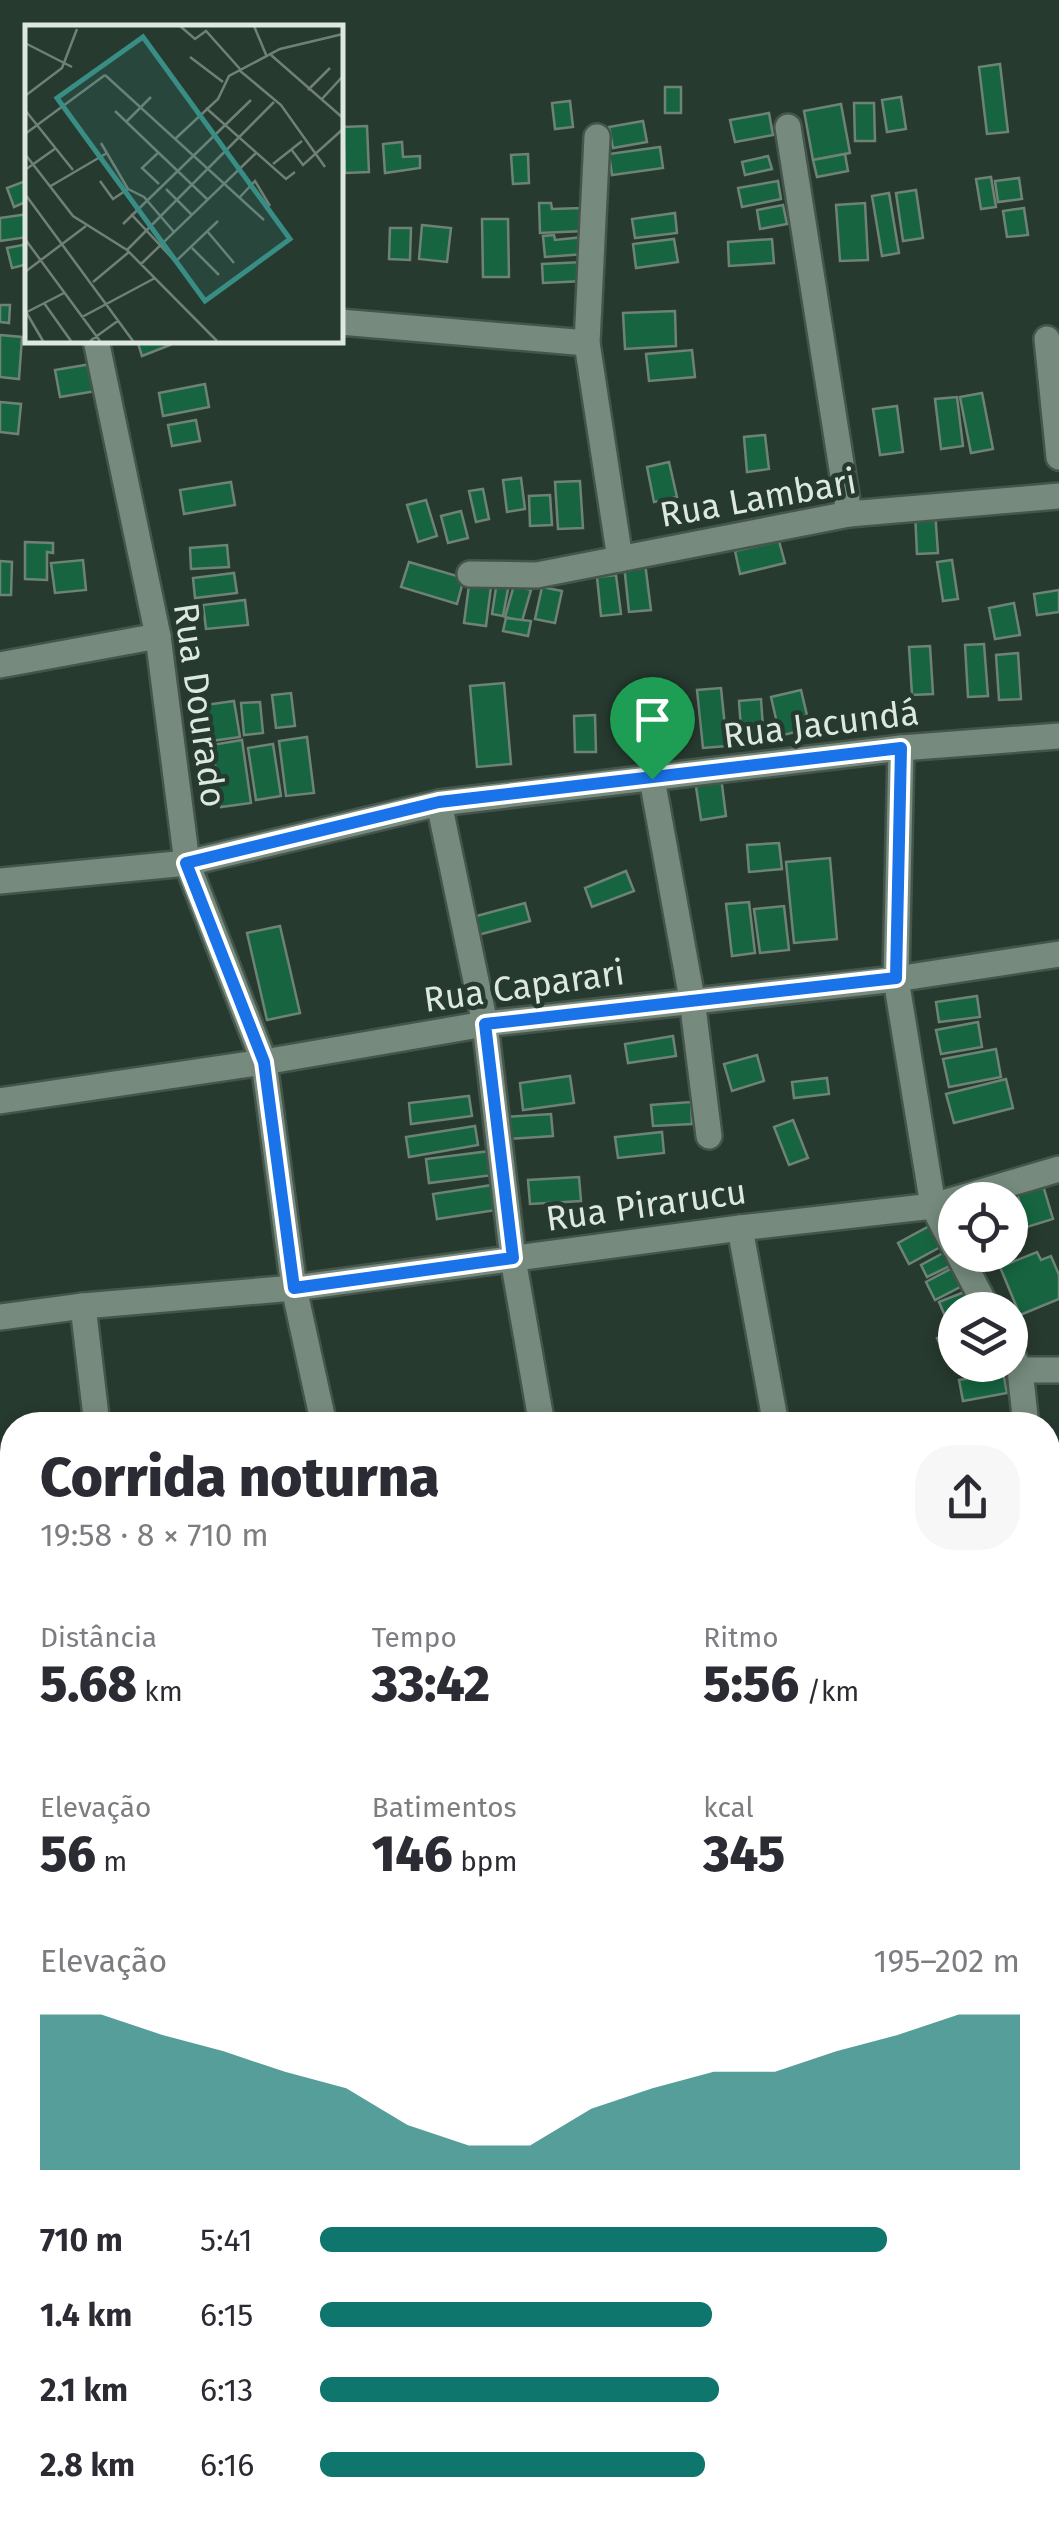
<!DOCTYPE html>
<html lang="pt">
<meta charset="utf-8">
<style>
:root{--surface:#fff;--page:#f7f7f7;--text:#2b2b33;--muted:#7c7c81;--accent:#0f766e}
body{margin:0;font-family:"Fira Sans",sans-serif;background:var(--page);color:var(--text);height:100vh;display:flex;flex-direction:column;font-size:38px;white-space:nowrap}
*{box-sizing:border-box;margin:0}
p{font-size:32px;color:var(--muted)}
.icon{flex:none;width:55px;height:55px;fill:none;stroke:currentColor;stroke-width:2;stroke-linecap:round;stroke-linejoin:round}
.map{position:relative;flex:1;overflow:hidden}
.panel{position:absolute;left:0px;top:1412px;width:1060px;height:1112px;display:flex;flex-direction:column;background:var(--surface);border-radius:40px 40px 0 0;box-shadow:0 5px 15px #0003}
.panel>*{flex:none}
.controls{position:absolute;left:938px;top:1182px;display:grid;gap:20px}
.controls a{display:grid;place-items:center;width:90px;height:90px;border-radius:50%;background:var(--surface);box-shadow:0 5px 15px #0003;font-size:50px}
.pin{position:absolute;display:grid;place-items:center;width:85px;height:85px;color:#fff;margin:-102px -42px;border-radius:50% 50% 50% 0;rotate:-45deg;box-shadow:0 0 10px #0007}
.pin .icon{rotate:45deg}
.round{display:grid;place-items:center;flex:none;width:105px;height:105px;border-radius:40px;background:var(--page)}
.overview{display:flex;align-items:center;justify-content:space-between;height:170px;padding:0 40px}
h1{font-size:55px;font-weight:800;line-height:75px}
.metrics{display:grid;grid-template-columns:repeat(3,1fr);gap:15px;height:170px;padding:10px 40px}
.metrics div{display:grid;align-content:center}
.metrics b{font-size:50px;font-weight:800}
.metrics small{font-size:28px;font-weight:400}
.metrics p{font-size:28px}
.chart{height:280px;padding:20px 40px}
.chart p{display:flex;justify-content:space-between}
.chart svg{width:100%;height:180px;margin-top:10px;fill:var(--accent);opacity:.7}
ul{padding:0 40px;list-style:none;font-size:32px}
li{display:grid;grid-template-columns:160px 120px 1fr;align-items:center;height:75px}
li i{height:25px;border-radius:12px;background:var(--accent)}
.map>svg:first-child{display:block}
.building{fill:#166540;stroke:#6e8276;stroke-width:2.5}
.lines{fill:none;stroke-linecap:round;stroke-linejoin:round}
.street-casing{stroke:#45554c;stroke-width:30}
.street{stroke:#768a7d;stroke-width:25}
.route-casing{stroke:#fff;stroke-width:20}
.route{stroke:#1a73e8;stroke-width:12}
.labels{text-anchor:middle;stroke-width:9;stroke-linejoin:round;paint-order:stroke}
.street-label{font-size:35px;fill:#dde8e1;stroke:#273a2f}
.inset-road{fill:none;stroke:#708076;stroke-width:2.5}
.view{fill:#388d85;fill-opacity:0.15;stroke:#388d85;stroke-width:5}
.inset-edge{fill:none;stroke:#dde8e1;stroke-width:5}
</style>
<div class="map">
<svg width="1059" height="2523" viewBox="0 0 1059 2523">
<rect width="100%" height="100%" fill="#273a2f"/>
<g class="building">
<path d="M1000 64 1008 132 987 134 979 67Z"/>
<rect x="665" y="87" width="16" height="26"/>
<path d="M901 97 906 129 887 132 882 100Z"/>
<path d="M570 101 573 127 555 129 552 103Z"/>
<path d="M854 103H874L875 141H855Z"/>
<path d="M841 104 850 153 813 160 804 111Z"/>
<path d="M769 113 773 135 735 142 730 120Z"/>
<path d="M643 121 647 142 613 148 609 127Z"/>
<path d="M367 126 369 172 345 173 343 127Z"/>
<path d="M402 142 403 157 420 156V168L385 173 383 144Z"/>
<path d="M660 147 663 168 612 175 609 154Z"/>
<path d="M528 154 529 183 513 184 511 155Z"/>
<path d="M845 154 848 171 817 177 813 160Z"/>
<path d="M768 156 772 169 745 175 742 162Z"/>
<path d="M991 177 996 207 981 209 976 179Z"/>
<path d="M1019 178 1022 199 998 202 995 181Z"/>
<path d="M28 180V201L14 207 7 188Z"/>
<path d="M778 181 781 199 742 207 738 188Z"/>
<path d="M916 190 923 238 903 241 896 193Z"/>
<path d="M889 193 899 253 882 256 872 196Z"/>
<path d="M539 203H551L552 209 582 208 584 231 540 233Z"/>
<path d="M865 203 868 260 840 261 836 205Z"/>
<path d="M783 205 787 224 760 229 757 210Z"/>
<path d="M1024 208 1028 235 1007 237 1003 211Z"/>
<path d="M675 213 677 233 635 238 632 219Z"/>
<path d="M28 214V237L0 241V218Z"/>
<path d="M482 219H508L509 277H483Z"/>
<path d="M422 225 451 228 447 262 419 259Z"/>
<path d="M390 228H411L410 260 389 259Z"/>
<path d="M554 235 555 240 584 237 585 254 545 257 543 236Z"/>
<path d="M674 239 678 262 636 268 633 244Z"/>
<path d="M772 239 774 263 729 266 728 242Z"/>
<path d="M28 244V264L12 268 7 248Z"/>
<path d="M583 262 584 281 543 283 542 264Z"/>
<path d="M0 305H10L9 323 0 322Z"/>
<path d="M675 311 676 346 625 349 623 313Z"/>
<path d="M0 335 22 337 19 379 0 377Z"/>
<path d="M137 340H168L170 345 142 356Z"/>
<path d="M692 350 695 377 649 381 646 354Z"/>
<path d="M97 363 102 390 60 397 55 370Z"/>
<path d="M205 384 209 407 163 416 159 393Z"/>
<path d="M982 393 993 449 971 453 960 397Z"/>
<path d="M957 397 963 446 941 449 935 399Z"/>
<path d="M0 402 21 404 18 434 0 432Z"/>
<path d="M897 406 903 452 880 455 873 409Z"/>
<path d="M196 420 200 441 172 446 168 425Z"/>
<path d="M765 435 769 469 747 472 744 437Z"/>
<path d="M669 462 677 497 654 502 647 467Z"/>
<path d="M521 478 525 509 507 512 503 480Z"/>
<path d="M580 481 583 528 558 529 555 482Z"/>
<path d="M231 482 235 505 184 514 180 490Z"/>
<path d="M483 489 489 519 476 522 469 491Z"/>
<path d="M550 495 552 525 530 526 529 496Z"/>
<path d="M426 500 437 536 418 542 407 505Z"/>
<path d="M935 510 938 553 917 554 915 512Z"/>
<path d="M461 511 468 538 448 543 441 516Z"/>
<path d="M779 541 785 563 740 574 735 551Z"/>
<path d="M25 542 53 543V553L47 552V580L25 579Z"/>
<path d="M227 545 229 567 191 569 190 548Z"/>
<path d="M83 560 86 590 55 593 51 563Z"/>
<path d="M952 560 958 599 943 601 937 562Z"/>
<path d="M0 561 12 562 11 595H0Z"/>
<path d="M409 562 464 578 457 604 401 587Z"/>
<path d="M645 563 651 610 629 612 624 565Z"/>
<path d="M234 573 237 593 195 598 193 578Z"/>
<path d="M616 575 621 614 601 616 597 577Z"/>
<path d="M497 581 509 584 503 616 492 614Z"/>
<path d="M469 585 491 587 486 626 464 623Z"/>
<path d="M514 585 531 590 522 621 505 617Z"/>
<path d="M542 587 562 591 555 623 535 619Z"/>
<path d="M1059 590V612L1037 615 1034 594Z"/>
<path d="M245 600 248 625 206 629 203 605Z"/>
<path d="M1014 603 1020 635 995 639 989 608Z"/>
<path d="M506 618 531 621 528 636 503 631Z"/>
<path d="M984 644 988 696 968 697 965 645Z"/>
<path d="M930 646 933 694 912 695 909 647Z"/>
<path d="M1018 653 1021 699 999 700 996 655Z"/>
<path d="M504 683 511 764 477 767 470 686Z"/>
<path d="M721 688 727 746 703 748 697 690Z"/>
<path d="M801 690 810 728 780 736 771 697Z"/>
<path d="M291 693 295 726 276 728 272 695Z"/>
<path d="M761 699 763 728 741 730 739 701Z"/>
<path d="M234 701 240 737 211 741 205 705Z"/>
<path d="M260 702 263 733 244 735 241 703Z"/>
<path d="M595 715 596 752H575L574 716Z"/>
<path d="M646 720 652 755 635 758 630 723Z"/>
<path d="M307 737 314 793 286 796 279 741Z"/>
<path d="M242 740 251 803 221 807 212 745Z"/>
<path d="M273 744 281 796 256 800 248 748Z"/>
<path d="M721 777 726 816 701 820 695 780Z"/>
<path d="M779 843 782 869 749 872 747 845Z"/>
<path d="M830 858 837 939 794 943 786 862Z"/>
<path d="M626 871 634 891 592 907 585 888Z"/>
<path d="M749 902 755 953 732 956 726 904Z"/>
<path d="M525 903 530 921 478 935 473 917Z"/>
<path d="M784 906 789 950 760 953 754 909Z"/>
<path d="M280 926 300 1013 267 1020 247 933Z"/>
<path d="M977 996 980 1017 939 1022 936 1002Z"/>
<path d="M978 1022 982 1047 941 1054 936 1030Z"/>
<path d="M673 1036 676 1056 628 1063 625 1044Z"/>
<path d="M996 1049 1001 1077 949 1087 943 1059Z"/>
<path d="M757 1055 764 1081 732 1091 724 1064Z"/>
<path d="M570 1076 574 1103 523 1110 520 1083Z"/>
<path d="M827 1078 829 1094 794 1098 792 1082Z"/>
<path d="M1006 1079 1013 1108 954 1123 946 1094Z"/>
<path d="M469 1096 472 1116 411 1124 409 1103Z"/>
<path d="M691 1102 692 1124 653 1126 651 1105Z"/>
<path d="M551 1114 553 1136 507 1139 506 1117Z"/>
<path d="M793 1120 808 1158 789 1165 774 1127Z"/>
<path d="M475 1126 478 1145 409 1157 406 1137Z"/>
<path d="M662 1132 664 1153 618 1158 615 1137Z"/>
<path d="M490 1151 493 1175 429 1183 426 1159Z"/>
<path d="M579 1177 581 1201 530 1204 528 1180Z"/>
<path d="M1042 1182 1053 1219 1027 1227 1016 1190Z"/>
<path d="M492 1185 496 1210 437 1219 433 1194Z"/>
<path d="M933 1224 944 1245 909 1264 898 1243Z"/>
<path d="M947 1251 954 1264 927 1277 921 1265Z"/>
<path d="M1037 1252 1041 1260 1051 1256 1059 1275V1299L1020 1315 1000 1267Z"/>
<path d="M956 1266 966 1284 935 1300 926 1282Z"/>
<path d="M972 1289 979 1310H955V1320L948 1323 939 1302Z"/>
<path d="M955 1330V1352L946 1357 937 1338Z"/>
<path d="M961 1365H994L966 1376Z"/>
<path d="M1003 1372 1007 1393 963 1401 959 1380Z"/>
<path d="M0 1576 12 1616 0 1621Z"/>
<path d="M1059 1700V1744L1048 1739V1724Z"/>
</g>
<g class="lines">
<defs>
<g id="street">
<path d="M788 127 849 514"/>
<path d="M597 137 587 343 620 559"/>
<path d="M340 322 587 343"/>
<path d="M1047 339 1059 457"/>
<path d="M96 340 158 636 187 863 264 1062 294 1288 324 1425"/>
<path d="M470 574 537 575 849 514 1059 496"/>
<path d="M0 665 158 636"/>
<path d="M901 748 896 979 933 1206 955 1248"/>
<path d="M652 779 692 999 709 1136"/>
<path d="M439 803 485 1024 513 1259 542 1425"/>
<path d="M0 881 187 863 439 803 901 748 1059 736"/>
<path d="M0 1101 264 1062 485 1024 896 979 1059 954"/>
<path d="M740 1228 776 1425"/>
<path d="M959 1255 988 1310"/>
<path d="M83 1306 97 1425"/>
<path d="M0 1317 83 1306 294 1288 740 1228 933 1206 1059 1169"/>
<path d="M1010 1351 1020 1370 1026 1425"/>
<path d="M1020 1370H1059"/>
<path d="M0 1559 12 1558"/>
<path d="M1048 1793H1059"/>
<path d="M1048 2470 1059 2468"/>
<path d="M439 2523 450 2512"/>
</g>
</defs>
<use href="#street" class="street-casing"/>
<use href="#street" class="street"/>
</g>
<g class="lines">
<defs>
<path id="route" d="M901 748 896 978 485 1024 513 1258 294 1288 264 1062 186 863 439 802Z"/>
</defs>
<use href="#route" class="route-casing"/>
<use href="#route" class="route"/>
</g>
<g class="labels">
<g class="street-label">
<text transform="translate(758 498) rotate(-10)" y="12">Rua Lambari</text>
<text transform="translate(200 705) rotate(82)" y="12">Rua Dourado</text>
<text transform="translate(821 724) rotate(-7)" y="12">Rua Jacundá</text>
<text transform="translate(524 986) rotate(-8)" y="12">Rua Caparari</text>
<text transform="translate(646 1205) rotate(-8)" y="12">Rua Pirarucu</text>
</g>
</g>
<g transform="translate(25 25)">
<rect width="318" height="318" fill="#273a2f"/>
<path class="inset-road" d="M155 1 170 14 181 6 215 44M229 1 242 32M0 18 47 42M246 30 318 93M165 32 198 57M214 45 256 80 300 142M80 50 239 195M283 65 305 43M0 71 37 43 52 4M296 75 318 51M181 83 261 154 270 147M0 85 48 145M90 86 183 175M101 97 126 72M0 109 80 50M150 114 193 74 204 51 255 24 318 9M76 118 103 164M266 124 278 140 318 104M0 129 48 191 102 225 192 316M248 139 277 116M0 145 31 123M75 156 88 174 103 164M134 159 117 143 134 127M24 162 82 128M103 164 119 172 149 207M141 164 167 190M0 169 108 316M215 172 230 156 245 181M106 189 161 248M98 199 226 75M182 206 209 238M0 214 75 316M167 223 194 250M102 225 249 77M150 237 193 196M116 239 231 128M0 247 61 201M68 257 104 227M19 278 46 316M1 287 18 316M0 288 39 268M57 292 130 253M65 316 94 295"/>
<path class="view" d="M118 12 265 214 180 276 32 73Z"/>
<rect width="318" height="318" class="inset-edge"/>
</g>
</svg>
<div class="controls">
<a><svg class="icon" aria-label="locate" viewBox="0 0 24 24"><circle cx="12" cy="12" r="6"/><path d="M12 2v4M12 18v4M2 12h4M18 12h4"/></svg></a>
<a><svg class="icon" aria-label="layers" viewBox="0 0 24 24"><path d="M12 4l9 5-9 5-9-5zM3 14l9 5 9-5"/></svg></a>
</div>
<div class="pin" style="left:652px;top:779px;background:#1e9e55"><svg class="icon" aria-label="arrive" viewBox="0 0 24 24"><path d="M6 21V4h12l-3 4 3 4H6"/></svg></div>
<section class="panel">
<div class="overview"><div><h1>Corrida noturna</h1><p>19:58 · 8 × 710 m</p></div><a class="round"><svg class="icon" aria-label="share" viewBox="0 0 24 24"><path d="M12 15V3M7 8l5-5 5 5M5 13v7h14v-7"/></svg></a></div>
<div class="metrics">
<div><p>Distância</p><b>5.68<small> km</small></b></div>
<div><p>Tempo</p><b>33:42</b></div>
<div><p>Ritmo</p><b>5:56<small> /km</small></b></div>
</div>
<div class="metrics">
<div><p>Elevação</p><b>56<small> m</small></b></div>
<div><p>Batimentos</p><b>146<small> bpm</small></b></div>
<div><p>kcal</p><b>345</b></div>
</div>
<div class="chart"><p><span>Elevação</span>195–202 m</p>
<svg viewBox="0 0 160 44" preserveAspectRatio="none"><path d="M0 44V6L10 6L20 11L30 15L40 20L50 24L60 33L70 38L80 38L90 29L100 24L110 20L120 20L130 15L140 11L150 6L160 6V44z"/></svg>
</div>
<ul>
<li><b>710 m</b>5:41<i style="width:81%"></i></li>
<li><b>1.4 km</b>6:15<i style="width:56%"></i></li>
<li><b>2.1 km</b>6:13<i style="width:57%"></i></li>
<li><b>2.8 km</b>6:16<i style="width:55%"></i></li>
</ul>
</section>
</div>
